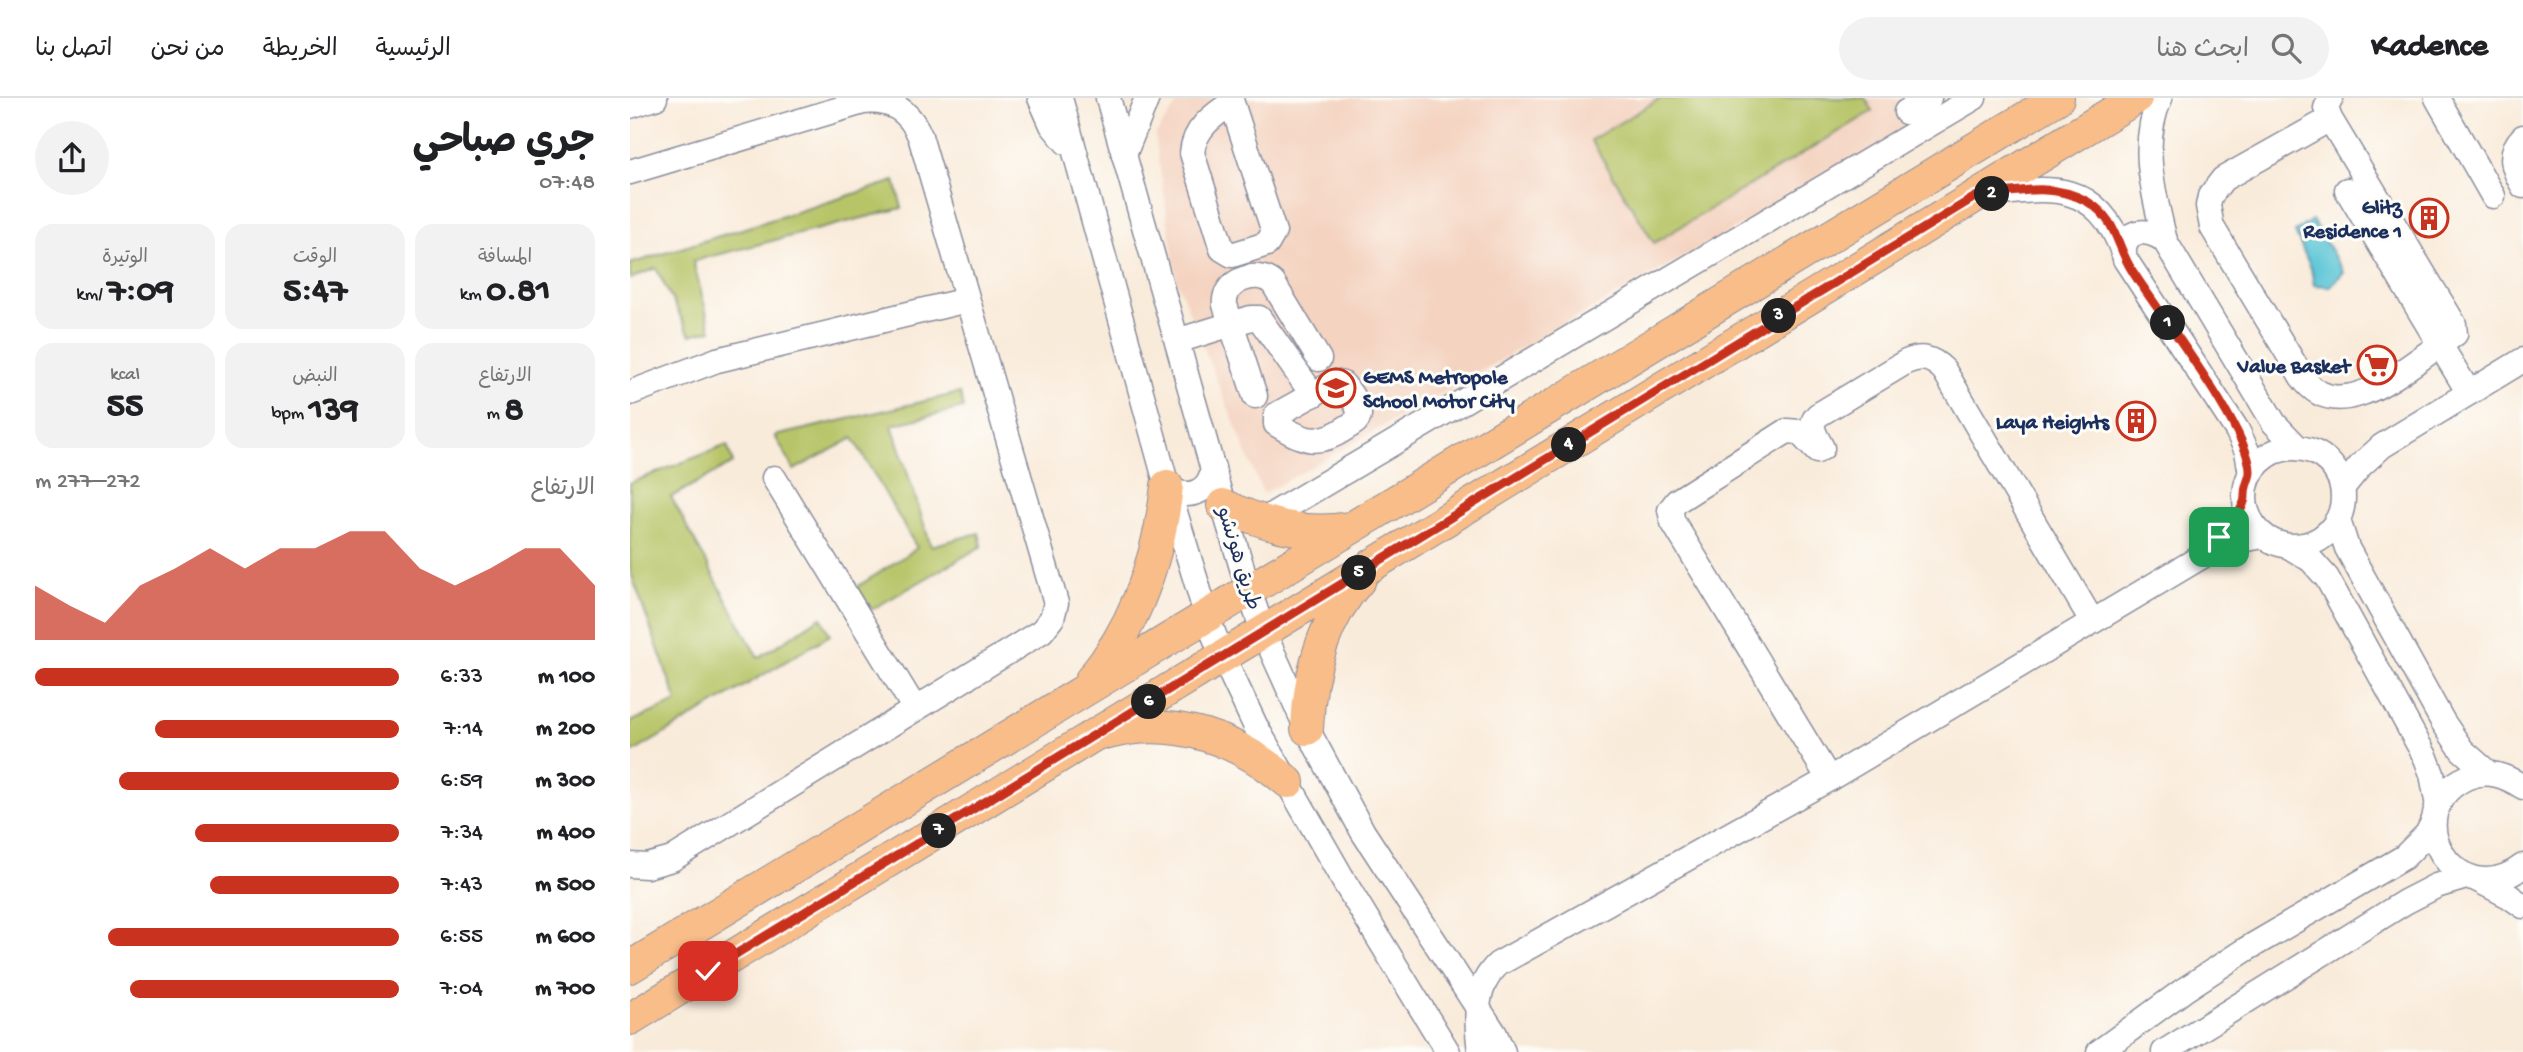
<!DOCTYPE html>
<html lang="ar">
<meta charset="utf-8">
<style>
:root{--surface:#fff;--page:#f2f2f2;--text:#202124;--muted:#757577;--line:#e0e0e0;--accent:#c8321e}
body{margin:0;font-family:"Gochi Hand","Playpen Sans Arabic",sans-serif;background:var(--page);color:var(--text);direction:rtl;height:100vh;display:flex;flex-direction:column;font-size:26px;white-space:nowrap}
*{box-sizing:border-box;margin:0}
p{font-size:23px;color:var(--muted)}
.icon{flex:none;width:38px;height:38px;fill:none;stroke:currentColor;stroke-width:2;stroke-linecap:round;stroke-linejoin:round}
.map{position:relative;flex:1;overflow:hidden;direction:ltr}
.drawer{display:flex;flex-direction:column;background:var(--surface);width:630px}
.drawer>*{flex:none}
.pin{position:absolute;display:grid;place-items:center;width:60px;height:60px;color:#fff;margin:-30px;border-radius:14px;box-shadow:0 4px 10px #0006}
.km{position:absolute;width:35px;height:35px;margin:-18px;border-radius:50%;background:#222;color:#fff;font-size:19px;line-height:35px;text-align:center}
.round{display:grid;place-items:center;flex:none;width:74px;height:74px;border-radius:37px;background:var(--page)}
.summary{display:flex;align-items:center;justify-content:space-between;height:119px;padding:0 35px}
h1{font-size:38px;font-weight:700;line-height:52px}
.stats{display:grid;grid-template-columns:repeat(3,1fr);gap:10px;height:119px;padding:7px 35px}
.stats div{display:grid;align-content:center;border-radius:18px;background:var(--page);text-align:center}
.stats b{font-size:35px;font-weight:700}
.stats small{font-size:19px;font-weight:400}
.stats p{font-size:19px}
.chart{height:196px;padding:14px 35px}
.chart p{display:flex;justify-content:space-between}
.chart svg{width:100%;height:126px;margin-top:7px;fill:var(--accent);opacity:.7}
ul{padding:0 35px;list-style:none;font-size:23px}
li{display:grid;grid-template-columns:112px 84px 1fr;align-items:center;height:52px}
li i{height:18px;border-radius:9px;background:var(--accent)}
header{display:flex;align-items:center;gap:42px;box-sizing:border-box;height:98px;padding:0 35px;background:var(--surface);border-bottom:2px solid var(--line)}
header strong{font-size:33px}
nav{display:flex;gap:38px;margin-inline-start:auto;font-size:24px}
.search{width:490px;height:63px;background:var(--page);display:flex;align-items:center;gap:18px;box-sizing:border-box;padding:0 24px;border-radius:38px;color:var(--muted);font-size:26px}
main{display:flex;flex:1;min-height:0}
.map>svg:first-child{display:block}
.built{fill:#f4d3c0}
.green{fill:#b7c567;stroke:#697a62;stroke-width:2}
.water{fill:#5ac5d5;stroke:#3a7a9a;stroke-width:2}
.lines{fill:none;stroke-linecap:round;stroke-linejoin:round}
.minor-casing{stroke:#8a8d9c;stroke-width:27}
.major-casing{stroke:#8a8d9c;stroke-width:34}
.minor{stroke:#fff;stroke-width:24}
.major{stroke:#f8bd89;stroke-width:32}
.route-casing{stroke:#fff;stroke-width:14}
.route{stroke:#c8321e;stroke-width:9}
.labels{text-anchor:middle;stroke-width:6;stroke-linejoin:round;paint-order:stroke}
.poi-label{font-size:21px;font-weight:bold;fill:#1b2f5e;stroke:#fdfcf7;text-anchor:end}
.street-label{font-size:21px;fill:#1b2f5e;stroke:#fdfcf7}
</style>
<header>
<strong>Kadence</strong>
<div class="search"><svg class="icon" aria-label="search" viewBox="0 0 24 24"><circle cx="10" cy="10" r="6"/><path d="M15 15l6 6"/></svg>ابحث هنا</div>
<nav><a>الرئيسية</a><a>الخريطة</a><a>من نحن</a><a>اتصل بنا</a></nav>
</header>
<main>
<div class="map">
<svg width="1893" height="954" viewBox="0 0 1893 954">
<rect width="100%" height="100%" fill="#fdfcf7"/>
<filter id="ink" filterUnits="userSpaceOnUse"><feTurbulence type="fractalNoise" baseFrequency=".0143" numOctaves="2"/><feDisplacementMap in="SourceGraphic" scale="14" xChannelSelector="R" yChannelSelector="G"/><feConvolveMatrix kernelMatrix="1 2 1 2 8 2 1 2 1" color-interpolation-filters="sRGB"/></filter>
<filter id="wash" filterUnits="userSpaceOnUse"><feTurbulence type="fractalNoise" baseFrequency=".00686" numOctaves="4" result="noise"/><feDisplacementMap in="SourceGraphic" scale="28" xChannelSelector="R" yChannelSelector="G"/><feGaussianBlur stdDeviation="1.57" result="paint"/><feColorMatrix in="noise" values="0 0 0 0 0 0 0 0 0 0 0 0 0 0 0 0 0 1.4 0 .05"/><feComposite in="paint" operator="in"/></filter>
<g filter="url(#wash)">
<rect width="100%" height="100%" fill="#f9ebda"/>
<path class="built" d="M577 0H1336L633 396 547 184 525 37 547 6Z"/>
<g class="green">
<path d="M1031 0H1235L1243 13 1024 145 961 42Z"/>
<path d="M265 83 272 110 63 163 81 232 60 237 26 170 0 181V166Z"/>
<path d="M330 295 333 310 262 327 301 448 349 435 352 448 241 512 227 489 287 450 223 340 164 372 145 338Z"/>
<path d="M97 347 103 365 41 399 128 560 191 519 200 537 0 656V624L47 604 0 472V385Z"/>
</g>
<path class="water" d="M1682 122 1714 174 1700 188 1684 187 1681 170 1665 134Z"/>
</g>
<g filter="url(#ink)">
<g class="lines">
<defs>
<g id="minor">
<path d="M410 0 422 27 436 44"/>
<path d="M430 0 537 388 577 519 592 557 626 629 715 785 818 954"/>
<path d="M478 0 593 407 619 493 633 533 677 631 733 734 865 936 873 954"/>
<path d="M1530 0C1509 48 1524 95 1535 143"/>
<path d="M1701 0 1696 10 1700 21 1824 226 1825 236 1817 242"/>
<path d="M1807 0 1863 98"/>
<path d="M602 5 644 134 637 146 602 157 592 151 562 55C564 31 583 17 602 5Z"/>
<path d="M0 8 25 0"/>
<path d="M1276 14 1299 0"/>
<path d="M1700 21 1593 81 1580 98 1578 108 1582 129 1672 279C1709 331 1773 271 1810 247"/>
<path d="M1893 39C1877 55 1883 71 1893 88"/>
<path d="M494 57 517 0"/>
<path d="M0 74 233 4C261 1 279 12 290 38L426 505 422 520 412 533 42 761 17 768 0 767"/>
<path d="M1717 92 1839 295"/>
<path d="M1349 98C1415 90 1465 78 1493 154"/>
<path d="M547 243 621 220H629L683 297"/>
<path d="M705 284 713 286C719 294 728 305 729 315 730 323 722 326 716 330 688 349 674 343 646 326V317Z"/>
<path d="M0 295 87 262 337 202"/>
<path d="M625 298 595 207C592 184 626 170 643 185L689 261"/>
<circle cx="1664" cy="399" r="49"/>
<path d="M1192 350C1186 338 1177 327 1188 317L1276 264C1292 257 1302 260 1314 272L1462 523"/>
<path d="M1187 353 1169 334 1157 333 1047 403 1040 412 1043 424 1199 681"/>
<path d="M1621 376 1617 353 1607 332 1495 161C1488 133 1516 127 1535 143L1644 325 1668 350"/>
<path d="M144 380 285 611"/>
<path d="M537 388C556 404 580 395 583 370"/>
<path d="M1713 389 1731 367 1752 348 1893 262"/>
<path d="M1708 422 1717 450 1813 624 1832 652 1858 675"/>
<path d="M630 424 1344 0"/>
<path d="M1660 449 1681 462 1697 480 1796 660 1802 676 1808 708"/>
<path d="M1893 689C1876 678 1858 671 1838 679 1763 712 1825 820 1893 768"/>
<path d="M1848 782 1879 798 1893 808"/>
<path d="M850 954C846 921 843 890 868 866L1199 681 1581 453 1607 443 1633 438"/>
<path d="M1469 954 1554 892 1615 852 1774 759 1797 736 1803 724"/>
<path d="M1534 954 1775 804 1806 788 1836 779"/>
</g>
<g id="major">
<path d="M593 407C635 427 674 438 720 430"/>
<path d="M461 582C507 526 529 459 537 388"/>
<path d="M677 631C679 576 692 523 730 481"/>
<path d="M478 635C544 618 607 640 658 684"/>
<path d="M0 869 1428 0"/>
<path d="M0 921 1506 0"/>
</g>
</defs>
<use href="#minor" class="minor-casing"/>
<use href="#major" class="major-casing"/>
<use href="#minor" class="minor"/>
<use href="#major" class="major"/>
</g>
</g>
<g class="lines" filter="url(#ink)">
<defs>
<path id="route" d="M78 873 1345 99C1383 94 1423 83 1458 104 1488 122 1486 149 1503 174 1527 212 1622 335 1620 374 1620 379 1617 384 1616 389 1614 394 1616 400 1614 404 1610 417 1597 429 1589 439"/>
</defs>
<use href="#route" class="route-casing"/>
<use href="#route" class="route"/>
</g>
<defs>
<symbol id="building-ring" viewBox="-11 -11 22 22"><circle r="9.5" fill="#fdfcf7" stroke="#c8321e" stroke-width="1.5"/><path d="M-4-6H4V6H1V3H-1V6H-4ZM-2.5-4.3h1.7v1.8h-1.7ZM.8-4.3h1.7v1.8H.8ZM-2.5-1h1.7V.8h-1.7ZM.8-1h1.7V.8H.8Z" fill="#c8321e"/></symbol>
<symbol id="supermarket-ring" viewBox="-11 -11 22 22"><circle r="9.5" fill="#fdfcf7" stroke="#c8321e" stroke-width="1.5"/><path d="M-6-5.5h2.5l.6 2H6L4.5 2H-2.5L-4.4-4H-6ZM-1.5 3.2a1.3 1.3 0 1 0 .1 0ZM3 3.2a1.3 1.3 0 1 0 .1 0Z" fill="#c8321e"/></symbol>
<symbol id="school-ring" viewBox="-11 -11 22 22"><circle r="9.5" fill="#fdfcf7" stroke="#c8321e" stroke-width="1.5"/><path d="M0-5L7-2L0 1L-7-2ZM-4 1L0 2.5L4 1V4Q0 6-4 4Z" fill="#c8321e"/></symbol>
</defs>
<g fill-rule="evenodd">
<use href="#building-ring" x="1777" y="98" width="44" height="44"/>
<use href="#supermarket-ring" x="1725" y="245" width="44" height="44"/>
<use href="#school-ring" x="684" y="268" width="44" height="44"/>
<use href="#building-ring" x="1484" y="301" width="44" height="44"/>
</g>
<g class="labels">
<g class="poi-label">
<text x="1772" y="115">Glitz<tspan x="1772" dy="24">Residence 1</tspan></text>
<text x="1720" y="274">Value Basket</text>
<text x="733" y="285" text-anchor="start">GEMS Metropole<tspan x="733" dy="24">School Motor City</tspan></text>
<text x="1479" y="330">Laya Heights</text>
</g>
<g class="street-label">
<text transform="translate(610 460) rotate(73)" y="7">طريق هونشو</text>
</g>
</g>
</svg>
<div class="pin" style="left:1589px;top:439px;background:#1e9e55"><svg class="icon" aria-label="arrive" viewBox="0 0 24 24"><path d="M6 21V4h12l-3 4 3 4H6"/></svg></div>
<div class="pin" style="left:78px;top:873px;background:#d93025"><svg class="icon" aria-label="check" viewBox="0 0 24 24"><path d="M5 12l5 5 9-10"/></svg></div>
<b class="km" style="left:1538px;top:225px">1</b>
<b class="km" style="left:1362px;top:96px">2</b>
<b class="km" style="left:1149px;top:218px">3</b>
<b class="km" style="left:939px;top:347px">4</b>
<b class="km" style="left:729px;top:475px">5</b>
<b class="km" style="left:519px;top:604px">6</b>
<b class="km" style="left:309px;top:733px">7</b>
</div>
<section class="drawer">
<div class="summary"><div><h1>جري صباحي</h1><p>07:48</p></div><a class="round"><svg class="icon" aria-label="share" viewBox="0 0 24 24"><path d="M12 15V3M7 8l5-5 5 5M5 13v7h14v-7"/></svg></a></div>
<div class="stats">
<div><p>المسافة</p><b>0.81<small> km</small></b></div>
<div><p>الوقت</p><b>5:47</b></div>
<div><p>الوتيرة</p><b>7:09<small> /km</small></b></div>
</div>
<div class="stats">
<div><p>الارتفاع</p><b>8<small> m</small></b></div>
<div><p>النبض</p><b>139<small> bpm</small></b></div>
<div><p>kcal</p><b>55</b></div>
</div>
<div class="chart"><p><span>الارتفاع</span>272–277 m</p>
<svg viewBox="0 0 160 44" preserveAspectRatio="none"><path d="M0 44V25L10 32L20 38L30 25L40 19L50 12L60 19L70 12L80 12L90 6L100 6L110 19L120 25L130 19L140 12L150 12L160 25V44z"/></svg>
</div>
<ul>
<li><b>100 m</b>6:33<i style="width:100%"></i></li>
<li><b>200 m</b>7:14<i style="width:67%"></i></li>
<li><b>300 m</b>6:59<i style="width:77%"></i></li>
<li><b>400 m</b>7:34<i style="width:56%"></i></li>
<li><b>500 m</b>7:43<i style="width:52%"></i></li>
<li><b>600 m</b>6:55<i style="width:80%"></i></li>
<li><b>700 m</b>7:04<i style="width:74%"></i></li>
</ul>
</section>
</main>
